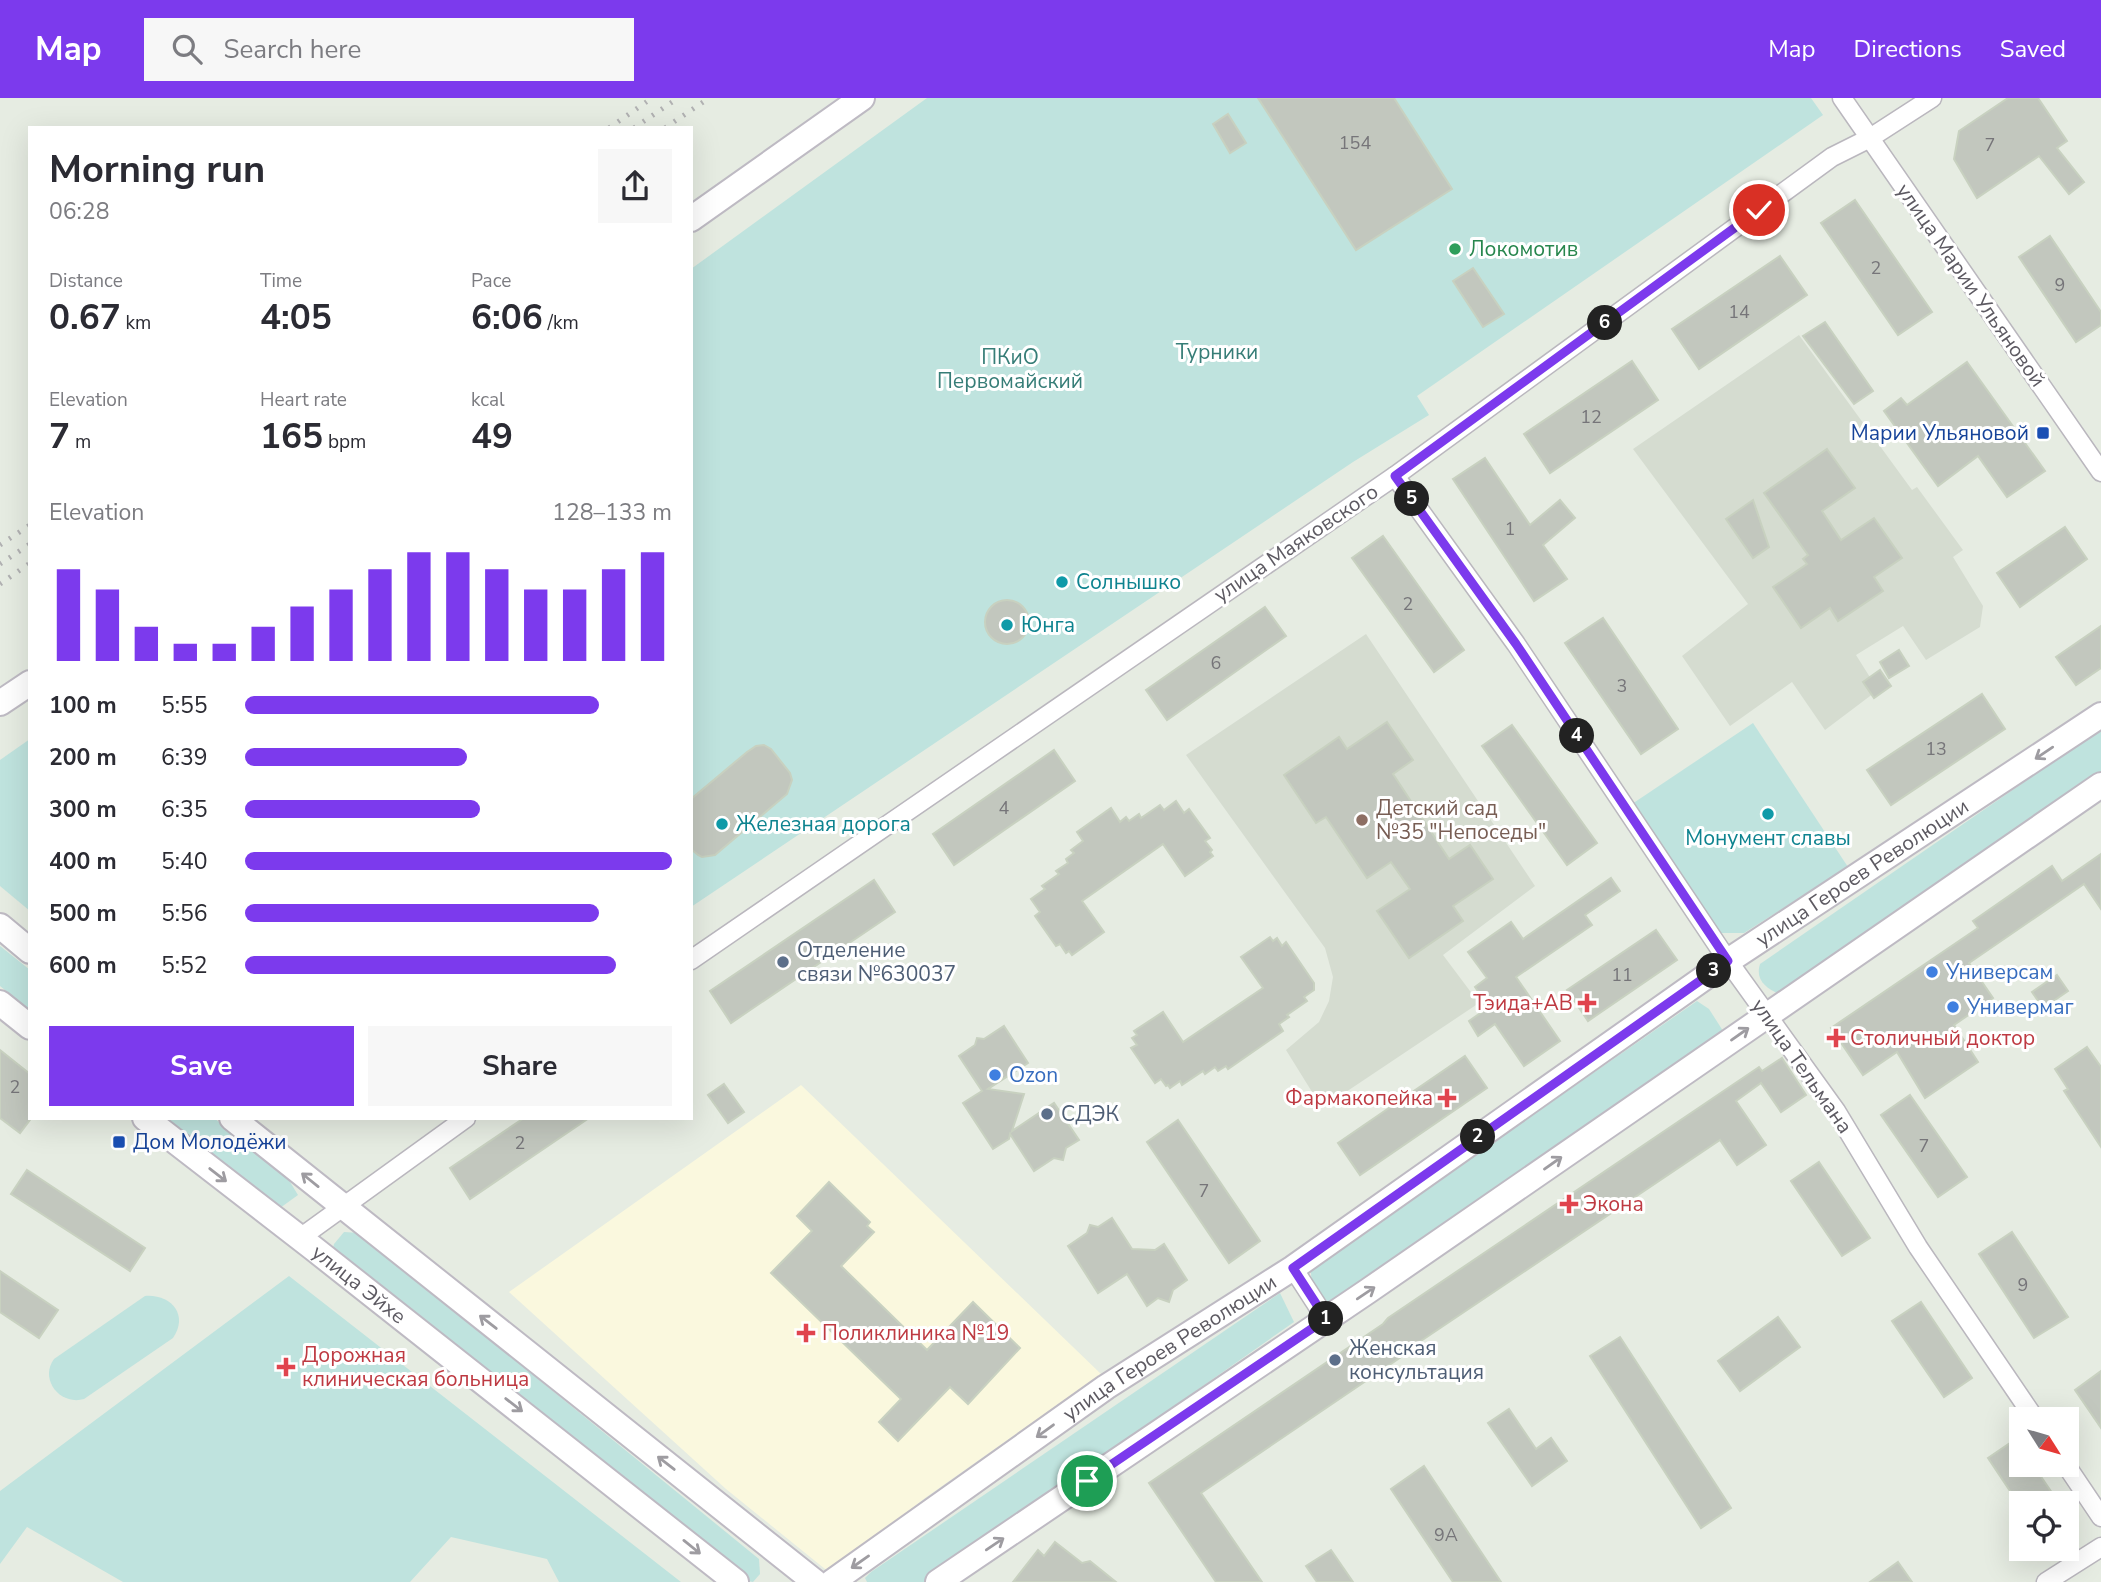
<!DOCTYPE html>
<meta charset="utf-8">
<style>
:root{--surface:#fff;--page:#f7f7f7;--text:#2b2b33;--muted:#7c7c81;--accent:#7c3aed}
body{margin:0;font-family:"Nunito Sans",sans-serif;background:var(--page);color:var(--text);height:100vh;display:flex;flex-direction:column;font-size:26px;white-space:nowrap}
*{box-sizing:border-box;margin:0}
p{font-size:23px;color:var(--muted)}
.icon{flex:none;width:38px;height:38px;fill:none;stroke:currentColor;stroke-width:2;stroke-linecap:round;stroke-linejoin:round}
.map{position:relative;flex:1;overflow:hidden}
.panel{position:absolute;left:28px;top:28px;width:665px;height:994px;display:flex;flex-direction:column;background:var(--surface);border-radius:0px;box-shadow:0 7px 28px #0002}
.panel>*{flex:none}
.needle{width:46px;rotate:127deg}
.controls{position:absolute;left:2009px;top:1309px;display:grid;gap:14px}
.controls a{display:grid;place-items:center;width:70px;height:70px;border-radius:0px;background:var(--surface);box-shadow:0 7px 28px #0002;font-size:35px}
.pin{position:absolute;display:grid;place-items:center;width:60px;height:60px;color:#fff;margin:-30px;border:4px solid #fff;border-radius:50%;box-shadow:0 2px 7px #0007}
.km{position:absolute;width:35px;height:35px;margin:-18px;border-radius:50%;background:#222;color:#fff;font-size:19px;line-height:35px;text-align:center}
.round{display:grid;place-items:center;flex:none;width:74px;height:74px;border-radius:0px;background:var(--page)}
.head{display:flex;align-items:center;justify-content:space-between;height:119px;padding:0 21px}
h1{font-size:38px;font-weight:700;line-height:52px}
.metrics{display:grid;grid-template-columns:repeat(3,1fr);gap:10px;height:119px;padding:7px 21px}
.metrics div{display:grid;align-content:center}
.metrics b{font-size:35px;font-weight:700}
.metrics small{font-size:19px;font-weight:400}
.metrics p{font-size:19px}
.chart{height:196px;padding:14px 21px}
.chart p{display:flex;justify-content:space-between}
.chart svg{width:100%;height:126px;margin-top:7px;stroke:var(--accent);stroke-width:6}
.primary-button{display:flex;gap:14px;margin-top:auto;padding:14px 21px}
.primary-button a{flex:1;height:80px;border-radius:0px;background:var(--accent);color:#fff;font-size:28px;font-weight:700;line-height:80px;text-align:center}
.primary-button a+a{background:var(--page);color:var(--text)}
ul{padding:0 21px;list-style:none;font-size:23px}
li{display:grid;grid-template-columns:112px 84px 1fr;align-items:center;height:52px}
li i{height:18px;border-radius:9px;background:var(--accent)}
header{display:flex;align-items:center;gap:42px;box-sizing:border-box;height:98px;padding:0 35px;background:var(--accent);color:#fff}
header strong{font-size:33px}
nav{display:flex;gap:38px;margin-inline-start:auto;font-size:24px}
.search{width:490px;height:63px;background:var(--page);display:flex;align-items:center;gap:18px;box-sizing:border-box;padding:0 24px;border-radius:0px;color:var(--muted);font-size:26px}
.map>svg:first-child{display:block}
.education{fill:#d5dcd0}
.medical{fill:#faf8de}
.green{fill:#bfe3de}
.building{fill:#c2c7be;stroke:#c8d1c0;stroke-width:2}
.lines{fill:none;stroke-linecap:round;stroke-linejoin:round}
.street-casing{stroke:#bab7be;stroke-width:21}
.secondary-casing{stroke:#bebac3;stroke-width:28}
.street{stroke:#fff;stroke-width:18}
.secondary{stroke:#fff;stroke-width:24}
.rail{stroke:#b1b1b2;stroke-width:5;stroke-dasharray:2 9;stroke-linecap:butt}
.oneway{stroke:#9e9ca1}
.route-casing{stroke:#fff;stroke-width:14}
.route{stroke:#7c3aed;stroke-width:9}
.leisure-dot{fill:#2e9e5b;stroke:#fff;stroke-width:2.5}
.transit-dot{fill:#1a4fb4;stroke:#fff;stroke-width:2.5}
.culture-dot{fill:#0f9aa8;stroke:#fff;stroke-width:2.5}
.education-dot{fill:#8d6e63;stroke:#fff;stroke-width:2.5}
.service-dot{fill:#5c6f8a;stroke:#fff;stroke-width:2.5}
.shop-dot{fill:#3f7fe0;stroke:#fff;stroke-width:2.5}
.health-dot{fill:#e0444e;stroke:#fff;stroke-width:2.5}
.labels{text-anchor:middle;stroke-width:6;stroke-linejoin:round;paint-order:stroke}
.number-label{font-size:18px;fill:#767579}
.leisure-label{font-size:21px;fill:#27864d;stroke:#fff;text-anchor:start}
.street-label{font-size:21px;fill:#5d5a62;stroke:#fff}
.park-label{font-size:21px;fill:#367d77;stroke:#fff}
.transit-label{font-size:21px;fill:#164399;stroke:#fff;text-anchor:end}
.culture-label{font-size:21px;fill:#0d838f;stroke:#fff;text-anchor:start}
.education-label{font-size:21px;fill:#785e54;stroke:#fff;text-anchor:start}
.service-label{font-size:21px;fill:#4e5e75;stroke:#fff;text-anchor:start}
.shop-label{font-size:21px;fill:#366cbe;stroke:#fff;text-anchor:start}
.health-label{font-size:21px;fill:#be3a42;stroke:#fff;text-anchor:start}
</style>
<header>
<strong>Map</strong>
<div class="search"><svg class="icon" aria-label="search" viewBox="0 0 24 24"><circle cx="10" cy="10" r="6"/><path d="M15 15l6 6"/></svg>Search here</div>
<nav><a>Map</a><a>Directions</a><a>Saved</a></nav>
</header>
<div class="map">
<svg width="2101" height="1484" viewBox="0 0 2101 1484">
<rect width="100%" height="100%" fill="#e6ece2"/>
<g class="education">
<path d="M1799 237 1912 392 1917 389 1963 452 1953 459 1983 508 1980 529 1926 562 1903 528 1856 557 1878 592 1825 632 1792 584 1730 628 1682 558 1748 506 1633 351Z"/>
<path d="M1366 536 1535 788 1443 857 1479 905 1322 1010 1286 952 1319 924 1329 903 1333 879 1325 850 1186 657Z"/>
</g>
<path class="medical" d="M801 987 1101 1276 925 1400 830 1475 726 1391 509 1194Z"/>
<g class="green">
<path d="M927 0H1811L1823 17 1417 298 1429 317 1353 364 691 809V171Z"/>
<path d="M1753 625 1848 769 1744 835H1716L1632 706Z"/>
<path d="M2101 631V680L1779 896C1766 890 1755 882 1760 866Z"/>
<path d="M30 641V813L0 788V662Z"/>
<path d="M0 848 30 872V912L0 888Z"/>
<path d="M1697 903 1709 911 1725 936 1332 1206C1318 1197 1310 1188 1311 1171Z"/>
<path d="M163 1020H214L287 1079 298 1097 280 1110Z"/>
<path d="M344 1134 359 1135 759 1461 760 1476 753 1484 743 1482 331 1158 334 1146Z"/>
<path d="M289 1178 681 1484H559L547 1461 451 1439 410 1484H123L27 1429 0 1466V1393Z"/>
<path d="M1280 1195 1294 1224 924 1484H867L865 1480 871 1474Z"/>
<path d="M145 1198C171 1196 189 1217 173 1240L84 1301C60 1308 39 1281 54 1261Z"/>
</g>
<g class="building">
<path d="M1258 0H1394L1452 91 1356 152Z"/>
<path d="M2008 0H2038L2067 43 2057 50 2084 84 2069 96 2039 58 1977 100 1954 61 1959 33Z"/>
<path d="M1228 16 1246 45 1230 55 1213 26Z"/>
<path d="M1855 102 1932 214 1898 237 1821 125Z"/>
<path d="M2050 138 2101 214V227L2076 244 2019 159Z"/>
<path d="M1780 158 1807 197 1699 271 1672 231Z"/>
<path d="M1473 170 1504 216 1483 229 1453 183Z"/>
<path d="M1825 224 1873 293 1854 306 1803 238Z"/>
<path d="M1632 263 1658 302 1550 375 1524 336Z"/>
<path d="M1967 264 2045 373 2007 399 1978 358 1938 388 1884 313 1901 300 1907 307Z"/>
<path d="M1827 351 1855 390 1822 413 1841 442 1874 420 1902 460 1874 479 1883 493 1838 523 1830 510 1801 530 1773 489 1807 466 1803 461 1808 457 1764 395Z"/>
<path d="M1485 360 1530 427 1560 402 1575 420 1543 447 1567 481 1534 503 1453 381Z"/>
<path d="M1753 402 1769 449 1753 460 1726 421Z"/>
<path d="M2065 429 2087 461 2020 509 1997 475Z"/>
<path d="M1383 438 1464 552 1434 574 1352 460Z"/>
<circle cx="1007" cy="524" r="22"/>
<path d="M1265 509 1286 538 1167 622 1146 592Z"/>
<path d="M1603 520 1678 631 1641 656 1565 545Z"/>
<path d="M2101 528V570L2076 587 2056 559Z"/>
<path d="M1899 552 1909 568 1889 580 1880 564Z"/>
<path d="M1880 572 1891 588 1874 600 1863 584Z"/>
<path d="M1982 596 2005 631 1891 707 1867 672Z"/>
<path d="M1387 624 1413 662 1393 676 1449 761 1470 747 1493 781 1453 808 1463 823 1409 860 1377 813 1410 791 1391 764 1367 780 1326 719 1316 725 1284 677 1339 639 1347 651Z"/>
<path d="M1512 627 1597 745 1567 767 1482 648Z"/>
<path d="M764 647 771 651 790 675 792 682 787 696 715 757 702 759 698 757 691 751V701L747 654 756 648Z"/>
<path d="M1054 652 1075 683 954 767 933 736Z"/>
<path d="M1176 703 1184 715 1189 711 1210 740 1205 743 1212 752 1210 754 1213 758 1185 778 1163 746 1082 803 1104 834 1072 857 1069 853 1066 855 1060 846 1056 848 1035 818 1040 814 1031 801 1045 791 1042 788 1059 776 1056 773 1068 765 1066 761 1074 755 1071 752 1083 743 1077 734 1111 710 1120 724 1126 719 1129 723 1139 716 1141 720 1160 707 1164 712Z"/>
<path d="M2101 756V811L2084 786 1969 865 1993 900 1954 927 1978 964 1925 1000 1897 954 1863 977 1831 930 1978 830 1973 823 2052 768 2062 783Z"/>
<path d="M1611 780 1620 793 1585 817 1592 827 1516 879 1560 943 1524 968 1495 926 1478 938 1469 923 1489 909 1475 889 1487 880 1468 854 1511 824 1523 841Z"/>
<path d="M874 782 895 814 731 925 710 893Z"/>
<path d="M1656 832 1677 862 1588 923 1567 892Z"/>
<path d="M1270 839 1273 843 1277 840 1282 848 1286 844 1314 885V892L1304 899 1307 903 1287 917 1289 919 1279 926 1283 933 1228 971 1226 968 1218 973 1215 969 1205 976 1203 973 1182 987 1180 983 1170 990 1168 987 1166 988 1161 981 1155 985 1131 950 1137 947 1132 940 1137 937 1134 933 1163 914 1183 944 1263 890 1241 859Z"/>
<path d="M2057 877 2068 893 2043 910 2032 894Z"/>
<path d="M1004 928 1028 965 988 991 1024 996 1012 1033 1054 1005 1079 1042 1066 1050 1063 1062 1054 1060 1034 1073 1010 1036 1009 1041 993 1051 963 1005 982 993 959 958 975 947 977 940 984 941Z"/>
<path d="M2087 949 2101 969V1049L2064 993 2068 991 2055 971Z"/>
<path d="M0 952 30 976V1022L20 1035 0 1020Z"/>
<path d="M1465 958 1487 990 1360 1077 1338 1045Z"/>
<path d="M1782 960 1806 997 1781 1014 1761 985 1736 1003 1766 1047 1737 1067 1720 1042 1409 1251 1404 1257 1201 1395 1262 1484H1216L1149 1385 1383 1226 1388 1220 1759 969 1762 973Z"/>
<path d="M724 986 744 1014 728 1025 708 997Z"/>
<path d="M1910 997 1967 1079 1938 1099 1881 1017Z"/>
<path d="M524 1020H589L470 1101 450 1070Z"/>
<path d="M1178 1022 1260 1143 1229 1165 1147 1044Z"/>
<path d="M1819 1064 1870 1140 1842 1158 1791 1083Z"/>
<path d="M27 1072 145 1150 130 1173 11 1096Z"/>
<path d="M829 1084 870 1124 867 1128 874 1134 841 1168 927 1252 973 1204 1020 1250 968 1306 950 1289 898 1343 879 1324 901 1301 771 1175 812 1133 797 1118Z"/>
<path d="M1112 1120 1132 1151 1155 1152 1164 1146 1187 1182 1173 1192 1169 1204 1158 1200 1147 1208 1127 1176 1098 1195 1068 1148 1087 1135 1090 1127 1098 1129Z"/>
<path d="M2012 1134 2068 1219 2034 1240 1979 1156Z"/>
<path d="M0 1173 58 1212 39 1240 0 1214Z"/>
<path d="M1921 1204 1972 1280 1944 1299 1892 1223Z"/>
<path d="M1778 1219 1800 1249 1740 1293 1718 1263Z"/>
<path d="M1620 1239 1731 1410 1701 1430 1590 1258Z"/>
<path d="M2101 1273V1330L2075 1292Z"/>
<path d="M1509 1311 1536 1351 1551 1340 1567 1363 1532 1388 1488 1325Z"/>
<path d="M2016 1341 2021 1349V1367H2033L2059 1405H2018L1988 1360Z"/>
<path d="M1424 1368 1501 1484H1453L1391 1391Z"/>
<path d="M1055 1444 1082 1465 1090 1463 1116 1484H1013L1038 1452 1044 1458Z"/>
<path d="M1331 1452 1353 1484H1317L1306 1468Z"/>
<path d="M1898 1464 1912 1484H1870Z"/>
</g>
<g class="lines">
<defs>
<g id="street">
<path d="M1842 0 2101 374"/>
<path d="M1395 378 1516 546 1728 863 1836 1013 1918 1149 2035 1321"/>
<path d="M691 862 1395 378 1832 59 1870 40 1932 0"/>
<path d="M300 1140 466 1020"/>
<path d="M1293 1170 1326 1221"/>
<path d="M2066 1367 2101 1419"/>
<path d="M2046 1484 2101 1449"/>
</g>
<g id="secondary">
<path d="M691 121 862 0"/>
<path d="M0 605 30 585"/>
<path d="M0 828 30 853"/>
<path d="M0 905 30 929"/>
<path id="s1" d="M145 1020 313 1150 736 1484"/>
<path d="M232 1020 815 1484"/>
<path id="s2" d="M832 1484 1106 1289 1293 1170 1728 863 2101 617"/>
<path d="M938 1484 1368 1193 2101 687"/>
</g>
</defs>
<use href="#street" class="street-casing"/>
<use href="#secondary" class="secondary-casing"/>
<use href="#street" class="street"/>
<use href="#secondary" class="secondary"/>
<g class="rail">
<path d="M609 30 652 0"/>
<path d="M634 30 678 0"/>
<path d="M665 30 709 0"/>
<path d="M0 447 30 427"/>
<path d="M0 466 30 446"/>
<path d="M0 486 30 465"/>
</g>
</g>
<defs><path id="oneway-shaft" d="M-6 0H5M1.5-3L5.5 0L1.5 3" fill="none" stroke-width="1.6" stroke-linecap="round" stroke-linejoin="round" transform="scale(1.75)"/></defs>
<g class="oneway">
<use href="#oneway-shaft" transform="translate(2044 655) rotate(146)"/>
<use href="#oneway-shaft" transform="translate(1740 936) rotate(-35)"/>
<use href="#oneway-shaft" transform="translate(1553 1065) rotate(-35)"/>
<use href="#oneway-shaft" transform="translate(218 1077) rotate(38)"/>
<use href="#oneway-shaft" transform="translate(310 1082) rotate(-141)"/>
<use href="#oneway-shaft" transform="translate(1366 1195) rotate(-34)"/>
<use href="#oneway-shaft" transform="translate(488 1224) rotate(-142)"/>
<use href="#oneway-shaft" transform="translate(514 1307) rotate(38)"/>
<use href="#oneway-shaft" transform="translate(1045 1333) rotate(144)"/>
<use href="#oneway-shaft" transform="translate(666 1365) rotate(-142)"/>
<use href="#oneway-shaft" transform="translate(995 1446) rotate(-34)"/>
<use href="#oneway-shaft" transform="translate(692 1449) rotate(39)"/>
<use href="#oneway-shaft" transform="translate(860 1464) rotate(145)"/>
</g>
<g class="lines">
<defs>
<path id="route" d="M1087 1383 1326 1221 1293 1170 1728 863 1516 546 1395 378 1759 112"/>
</defs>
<use href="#route" class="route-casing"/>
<use href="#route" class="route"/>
</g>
<circle class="leisure-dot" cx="1455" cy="151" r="7"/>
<g class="transit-dot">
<rect x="2036" y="328" width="14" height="14" rx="3.5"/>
<rect x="112" y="1037" width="14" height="14" rx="3.5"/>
</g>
<g class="culture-dot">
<circle cx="1062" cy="484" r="7"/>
<circle cx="1007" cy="527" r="7"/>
<circle cx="1768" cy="716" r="7"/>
<circle cx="722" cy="726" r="7"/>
</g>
<circle class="education-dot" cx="1362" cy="722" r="7"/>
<g class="service-dot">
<circle cx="783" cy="864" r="7"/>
<circle cx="1047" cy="1016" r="7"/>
<circle cx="1335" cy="1262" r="7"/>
</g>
<g class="shop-dot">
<circle cx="1932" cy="874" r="7"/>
<circle cx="1953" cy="909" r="7"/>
<circle cx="995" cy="977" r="7"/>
</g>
<g class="health-dot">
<path d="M1583.5 894.5h7v7h7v7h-7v7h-7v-7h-7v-7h7z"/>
<path d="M1832.5 929.5h7v7h7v7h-7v7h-7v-7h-7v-7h7z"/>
<path d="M1443.5 989.5h7v7h7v7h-7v7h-7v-7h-7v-7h7z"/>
<path d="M1565.5 1095.5h7v7h7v7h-7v7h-7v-7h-7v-7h7z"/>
<path d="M802.5 1224.5h7v7h7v7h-7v7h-7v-7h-7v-7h7z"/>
<path d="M282.5 1258.5h7v7h7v7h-7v7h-7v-7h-7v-7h7z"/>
</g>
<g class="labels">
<g class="number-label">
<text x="1355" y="51">154</text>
<text x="1990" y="53">7</text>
<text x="1876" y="176">2</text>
<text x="2060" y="193">9</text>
<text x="1739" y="220">14</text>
<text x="1591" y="325">12</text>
<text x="1510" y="437">1</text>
<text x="1408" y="512">2</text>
<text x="1216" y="571">6</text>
<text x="1622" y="594">3</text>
<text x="1936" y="657">13</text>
<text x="1004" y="716">4</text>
<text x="1622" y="883">11</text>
<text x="15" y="995">2</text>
<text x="520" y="1051">2</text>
<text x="1924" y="1054">7</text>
<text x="1204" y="1099">7</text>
<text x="2023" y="1193">9</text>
<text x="1446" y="1443">9А</text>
</g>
<g class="leisure-label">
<text x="1469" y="158">Локомотив</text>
</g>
<g class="street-label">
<text transform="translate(1971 187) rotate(55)" y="7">улица Марии Ульяновой</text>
<text transform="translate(1296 445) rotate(-34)" y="7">улица Маяковского</text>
<text dy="7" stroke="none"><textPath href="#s2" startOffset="1251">улица Героев Революции</textPath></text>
<text transform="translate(1802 968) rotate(55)" y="7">улица Тельмана</text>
<text dy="7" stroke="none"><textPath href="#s1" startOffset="271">улица Эйхе</textPath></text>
<text dy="7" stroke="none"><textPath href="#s2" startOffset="411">улица Героев Революции</textPath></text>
</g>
<g class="park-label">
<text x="1217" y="261">Турники</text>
<text x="1010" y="266">ПКиО<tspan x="1010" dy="24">Первомайский</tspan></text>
</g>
<g class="transit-label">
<text x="2029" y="342">Марии Ульяновой</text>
<text x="133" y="1051" text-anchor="start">Дом Молодёжи</text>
</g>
<g class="culture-label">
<text x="1076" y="491">Солнышко</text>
<text x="1021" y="534">Юнга</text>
<text x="736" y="733">Железная дорога</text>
<text x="1768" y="747" text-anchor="middle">Монумент славы</text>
</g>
<g class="education-label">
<text x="1376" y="717">Детский сад<tspan x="1376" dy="24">№35 "Непоседы"</tspan></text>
</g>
<g class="service-label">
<text x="797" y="859">Отделение<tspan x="797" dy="24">связи №630037</tspan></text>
<text x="1061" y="1023">СДЭК</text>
<text x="1349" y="1257">Женская<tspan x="1349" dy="24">консультация</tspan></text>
</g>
<g class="shop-label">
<text x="1946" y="881">Универсам</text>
<text x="1967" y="916">Универмаг</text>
<text x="1009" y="984">Ozon</text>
</g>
<g class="health-label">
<text x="1573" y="912" text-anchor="end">Тэида+АВ</text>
<text x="1850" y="947">Столичный доктор</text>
<text x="1433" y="1007" text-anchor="end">Фармакопейка</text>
<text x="1583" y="1113">Экона</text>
<text x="822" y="1242">Поликлиника №19</text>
<text x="302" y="1264">Дорожная<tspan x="302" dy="24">клиническая больница</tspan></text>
</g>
</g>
</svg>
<div class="controls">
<a><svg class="needle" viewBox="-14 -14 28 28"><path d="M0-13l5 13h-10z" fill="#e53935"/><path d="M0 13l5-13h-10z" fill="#7c7c81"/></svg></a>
<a><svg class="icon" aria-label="locate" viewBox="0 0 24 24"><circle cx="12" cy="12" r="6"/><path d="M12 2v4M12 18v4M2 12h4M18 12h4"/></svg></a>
</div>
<div class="pin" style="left:1087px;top:1383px;background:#1e9e55"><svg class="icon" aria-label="arrive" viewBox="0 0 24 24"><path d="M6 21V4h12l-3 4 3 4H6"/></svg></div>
<div class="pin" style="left:1759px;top:112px;background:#d93025"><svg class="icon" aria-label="check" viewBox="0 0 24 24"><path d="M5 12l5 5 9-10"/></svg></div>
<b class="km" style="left:1326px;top:1221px">1</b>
<b class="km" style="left:1478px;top:1039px">2</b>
<b class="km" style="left:1714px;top:873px">3</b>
<b class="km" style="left:1577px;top:638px">4</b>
<b class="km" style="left:1412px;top:401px">5</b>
<b class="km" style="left:1605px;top:225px">6</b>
<section class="panel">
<div class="head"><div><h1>Morning run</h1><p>06:28</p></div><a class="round"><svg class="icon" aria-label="share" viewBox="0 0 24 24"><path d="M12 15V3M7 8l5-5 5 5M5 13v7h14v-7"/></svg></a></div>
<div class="metrics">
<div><p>Distance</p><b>0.67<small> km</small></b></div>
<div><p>Time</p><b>4:05</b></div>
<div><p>Pace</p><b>6:06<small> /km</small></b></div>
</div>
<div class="metrics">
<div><p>Elevation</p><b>7<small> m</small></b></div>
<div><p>Heart rate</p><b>165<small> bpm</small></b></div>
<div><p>kcal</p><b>49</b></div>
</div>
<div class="chart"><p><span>Elevation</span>128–133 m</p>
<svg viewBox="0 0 160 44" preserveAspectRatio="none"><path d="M5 44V12M15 44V19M25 44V32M35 44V38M45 44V38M55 44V32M65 44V25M75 44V19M85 44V12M95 44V6M105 44V6M115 44V12M125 44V19M135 44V19M145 44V12M155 44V6"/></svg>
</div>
<ul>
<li><b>100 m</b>5:55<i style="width:83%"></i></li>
<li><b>200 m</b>6:39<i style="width:52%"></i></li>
<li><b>300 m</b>6:35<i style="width:55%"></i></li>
<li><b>400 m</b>5:40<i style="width:100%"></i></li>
<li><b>500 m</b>5:56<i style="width:83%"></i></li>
<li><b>600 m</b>5:52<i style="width:87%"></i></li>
</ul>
<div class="primary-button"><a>Save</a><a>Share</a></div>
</section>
</div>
